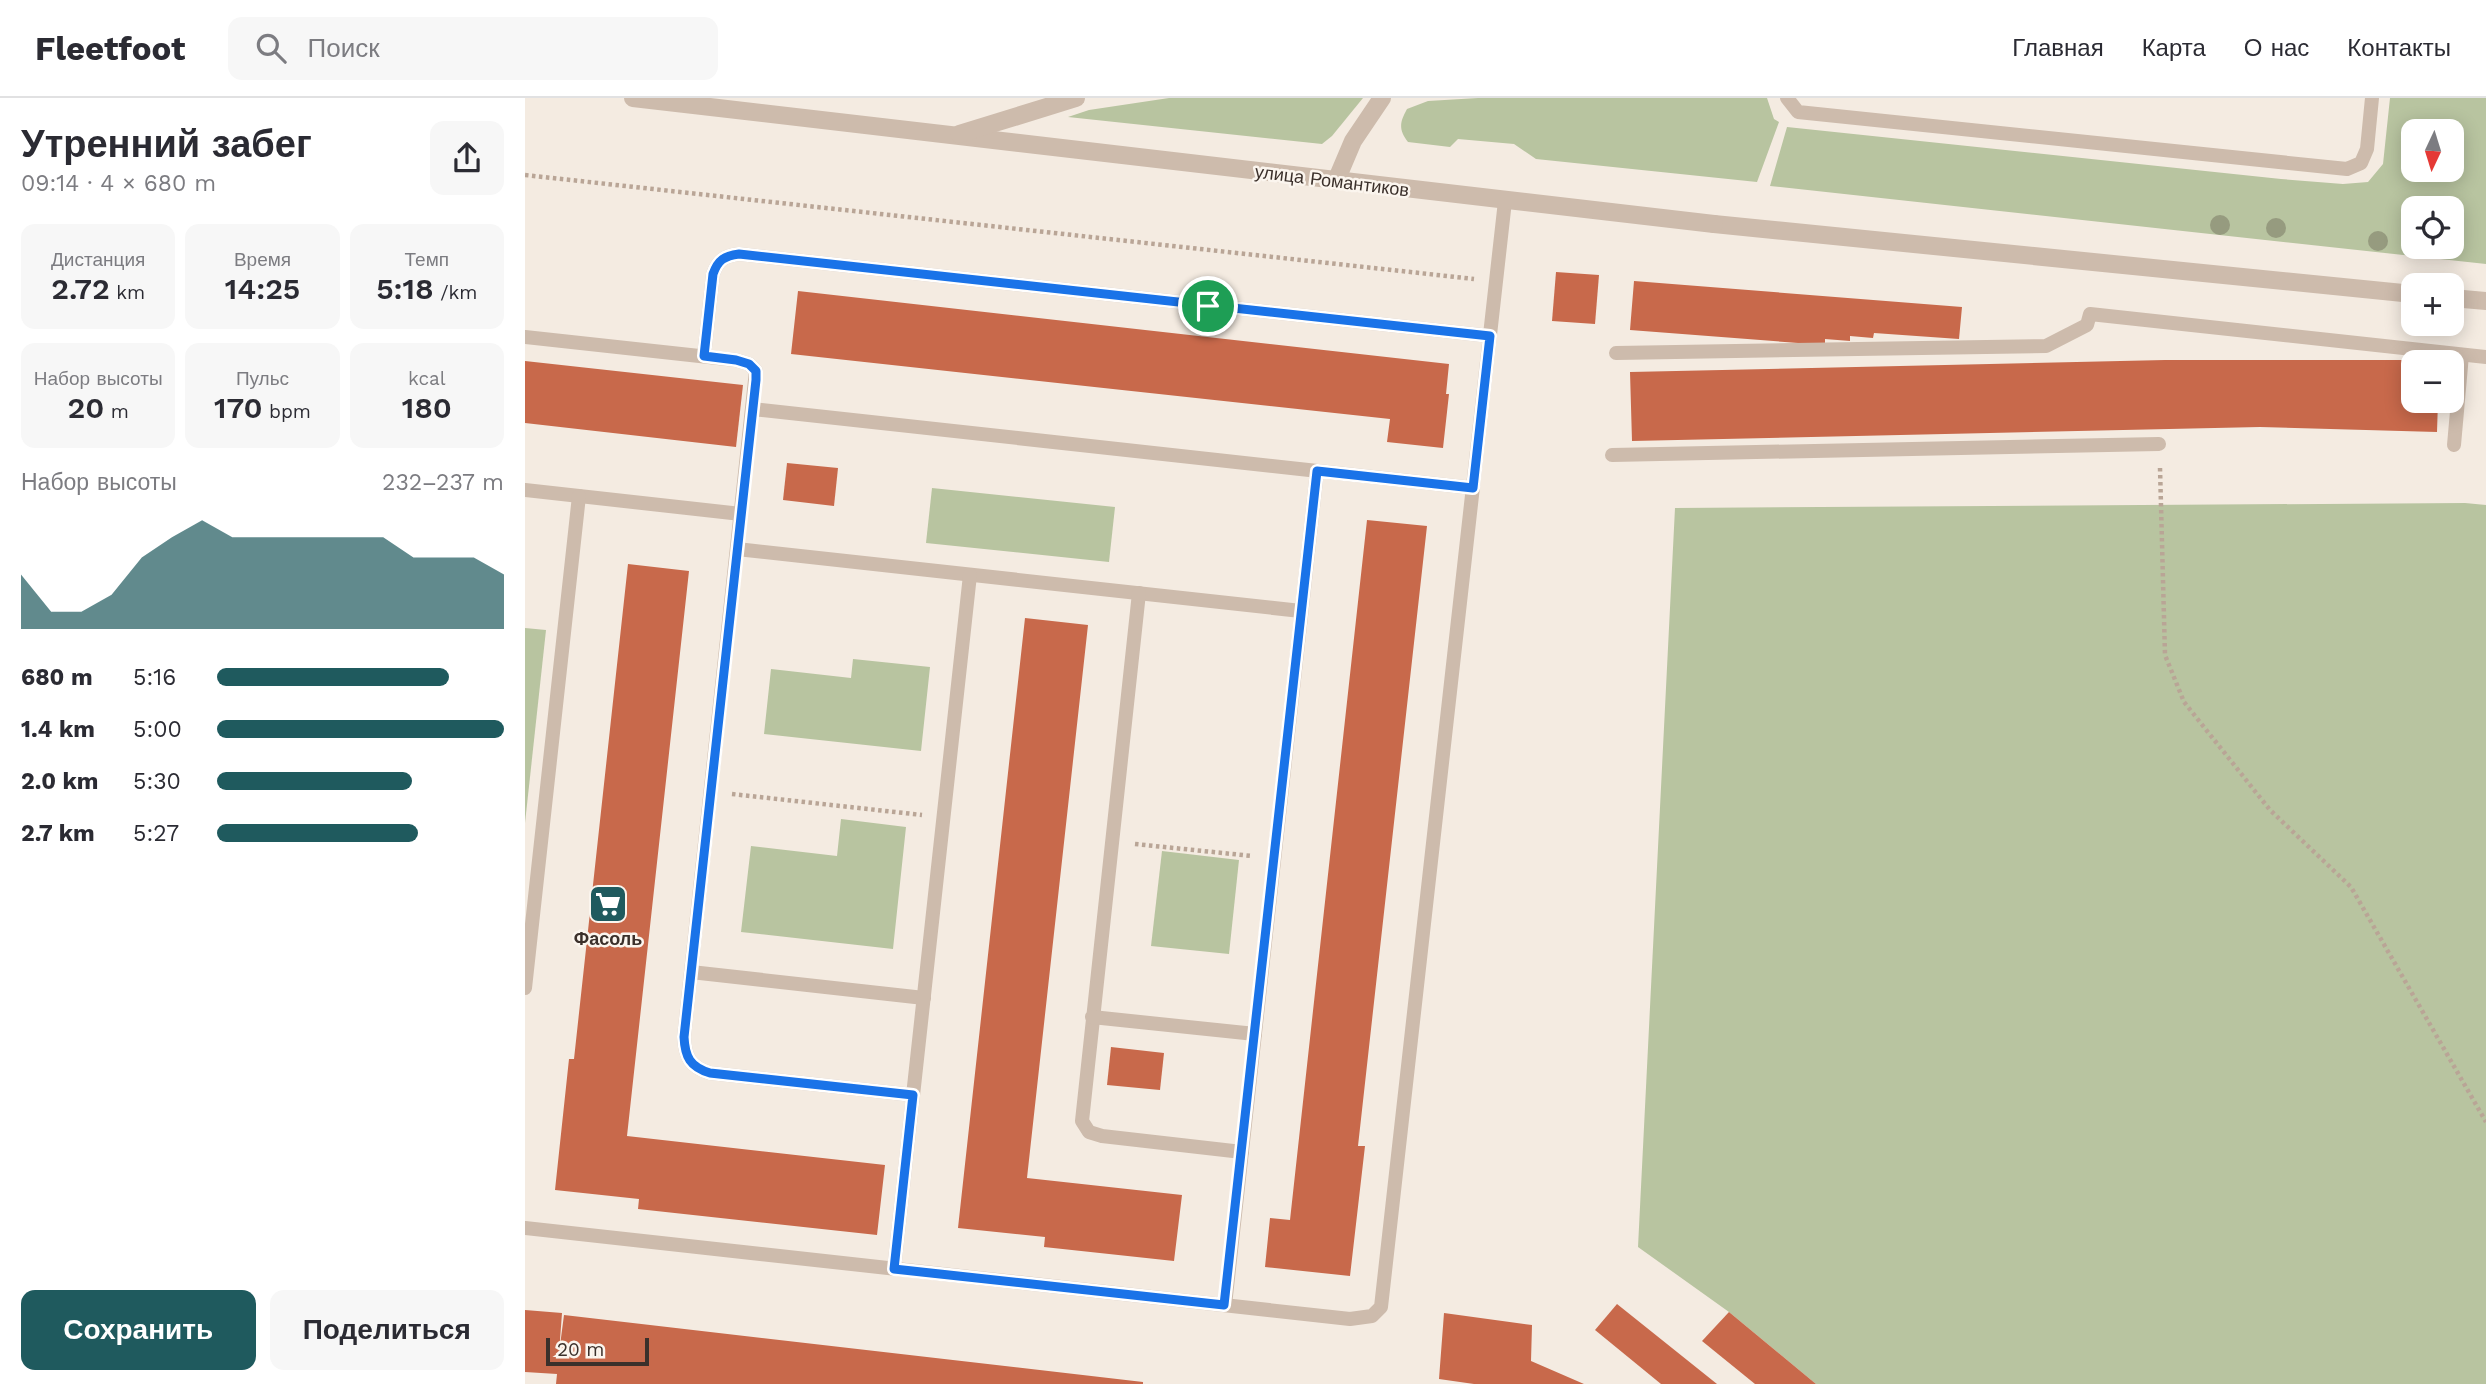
<!DOCTYPE html>
<html lang="ru">
<meta charset="utf-8">
<style>
:root{--surface:#fff;--page:#f7f7f7;--text:#2b2b33;--muted:#7c7c81;--line:#e1e1e2;--accent:#1f5a5e}
body{margin:0;font-family:"Work Sans",sans-serif;background:var(--page);color:var(--text);height:100vh;display:flex;flex-direction:column;font-size:26px;white-space:nowrap}
*{box-sizing:border-box;margin:0}
p{font-size:23px;color:var(--muted)}
.icon{flex:none;width:38px;height:38px;fill:none;stroke:currentColor;stroke-width:2;stroke-linecap:round;stroke-linejoin:round}
.map{position:relative;flex:1;overflow:hidden}
.sheet{display:flex;flex-direction:column;background:var(--surface);width:525px}
.sheet>*{flex:none}
.needle{width:46px;rotate:184deg}
.buttons{position:absolute;left:1876px;top:21px;display:grid;gap:14px}
.buttons a{display:grid;place-items:center;width:63px;height:63px;border-radius:14px;background:var(--surface);box-shadow:0 4px 18px #0003;font-size:35px}
.scale{position:absolute;left:21px;bottom:18px;width:103px;box-sizing:border-box;padding-left:7px;border:4px solid #3b302b;border-top:0;font-size:19px;line-height:24px;white-space:nowrap;color:#3b302b;-webkit-text-stroke:5px #fbf5ee;paint-order:stroke}
.pin{position:absolute;display:grid;place-items:center;width:60px;height:60px;color:#fff;margin:-30px;border:4px solid #fff;border-radius:50%;box-shadow:0 2px 7px #0007}
.round{display:grid;place-items:center;flex:none;width:74px;height:74px;border-radius:14px;background:var(--page)}
.head{display:flex;align-items:center;justify-content:space-between;height:119px;padding:0 21px}
h1{font-size:38px;font-weight:600;line-height:52px}
.stats{display:grid;grid-template-columns:repeat(3,1fr);gap:10px;height:119px;padding:7px 21px}
.stats div{display:grid;align-content:center;border-radius:14px;background:var(--page);text-align:center}
.stats b{font-size:30px;font-weight:600}
.stats small{font-size:19px;font-weight:400}
.stats p{font-size:19px}
.chart{height:196px;padding:14px 21px}
.chart p{display:flex;justify-content:space-between}
.chart svg{width:100%;height:126px;margin-top:7px;fill:var(--accent);opacity:.7}
.cta{display:flex;gap:14px;margin-top:auto;padding:14px 21px}
.cta a{flex:1;height:80px;border-radius:14px;background:var(--accent);color:#fff;font-size:28px;font-weight:600;line-height:80px;text-align:center}
.cta a+a{background:var(--page);color:var(--text)}
ul{padding:0 21px;list-style:none;font-size:23px}
li{display:grid;grid-template-columns:112px 84px 1fr;align-items:center;height:52px}
li i{height:18px;border-radius:9px;background:var(--accent)}
header{display:flex;align-items:center;gap:42px;box-sizing:border-box;height:98px;padding:0 35px;background:var(--surface);border-bottom:2px solid var(--line)}
header strong{font-size:33px}
nav{display:flex;gap:38px;margin-inline-start:auto;font-size:24px}
.search{width:490px;height:63px;background:var(--page);display:flex;align-items:center;gap:18px;box-sizing:border-box;padding:0 24px;border-radius:14px;color:var(--muted);font-size:26px}
main{display:flex;flex:1;min-height:0}
.map>svg:first-child{display:block}
.green{fill:#b8c4a0;fill-rule:evenodd}
.building{fill:#c8694b}
.lines{fill:none;stroke-linecap:round;stroke-linejoin:round}
.path{stroke:#b9a596;stroke-width:4.5;stroke-dasharray:3.5 3.5;stroke-linecap:butt}
.service{stroke:#cdbbac;stroke-width:14}
.pedestrian{stroke:#cdbbac;stroke-width:18}
.minor{stroke:#cdbbac;stroke-width:18}
.tree{fill:#969b7f}
.route-casing{stroke:#fff;stroke-width:14}
.route{stroke:#1a73e8;stroke-width:9}
.labels{text-anchor:middle;stroke-width:5;stroke-linejoin:round;paint-order:stroke}
.street-label{font-size:18px;fill:#3b302b;stroke:#fbf5ee}
.poi-label{font-size:18px;font-weight:bold;fill:#3b302b;stroke:#fbf5ee}
</style>
<header>
<strong>Fleetfoot</strong>
<div class="search"><svg class="icon" aria-label="search" viewBox="0 0 24 24"><circle cx="10" cy="10" r="6"/><path d="M15 15l6 6"/></svg>Поиск</div>
<nav><a>Главная</a><a>Карта</a><a>О нас</a><a>Контакты</a></nav>
</header>
<main>
<section class="sheet">
<div class="head"><div><h1>Утренний забег</h1><p>09:14 · 4 × 680 m</p></div><a class="round"><svg class="icon" aria-label="share" viewBox="0 0 24 24"><path d="M12 15V3M7 8l5-5 5 5M5 13v7h14v-7"/></svg></a></div>
<div class="stats">
<div><p>Дистанция</p><b>2.72<small> km</small></b></div>
<div><p>Время</p><b>14:25</b></div>
<div><p>Темп</p><b>5:18<small> /km</small></b></div>
</div>
<div class="stats">
<div><p>Набор высоты</p><b>20<small> m</small></b></div>
<div><p>Пульс</p><b>170<small> bpm</small></b></div>
<div><p>kcal</p><b>180</b></div>
</div>
<div class="chart"><p><span>Набор высоты</span>232–237 m</p>
<svg viewBox="0 0 160 44" preserveAspectRatio="none"><path d="M0 44V25L10 38L20 38L30 32L40 19L50 12L60 6L70 12L80 12L90 12L100 12L110 12L120 12L130 19L140 19L150 19L160 25V44z"/></svg>
</div>
<ul>
<li><b>680 m</b>5:16<i style="width:81%"></i></li>
<li><b>1.4 km</b>5:00<i style="width:100%"></i></li>
<li><b>2.0 km</b>5:30<i style="width:68%"></i></li>
<li><b>2.7 km</b>5:27<i style="width:70%"></i></li>
</ul>
<div class="cta"><a>Сохранить</a><a>Поделиться</a></div>
</section>
<div class="map">
<svg width="1961" height="1286" viewBox="0 0 1961 1286">
<rect width="100%" height="100%" fill="#f4ebe1"/>
<g class="green">
<path d="M644 0H838L807 38 797 46 543 19 564 12Z"/>
<path d="M953 0H1242L1249 21 1254 24 1232 84 1011 61 989 46 933 41 925 49 883 44C873 31 875 24 882 11L903 3Z"/>
<path d="M1865 0H1961V166L1245 88 1262 29 1756 81 1818 86 1843 84 1858 66ZM1888 33H1927V72H1888ZM1888 110H1927V149H1888Z"/>
<path d="M407 390 590 409 584 464 401 445Z"/>
<path d="M1940 405 1961 407V1286H1291L1204 1214 1113 1149 1150 410Z"/>
<path d="M0 530 21 532 0 725Z"/>
<path d="M328 561 405 569 396 653 239 636 246 571 326 580Z"/>
<path d="M316 721 381 729 368 851 216 834 226 748 312 758Z"/>
<path d="M637 753 714 762 704 856 626 848Z"/>
</g>
<g class="building">
<path d="M1031 174 1074 177 1070 226 1027 223Z"/>
<path d="M1109 183 1437 209 1434 241 1349 235 1348 240 1325 238V243L1300 241V247L1105 232Z"/>
<path d="M273 193 924 266 921 296H924L918 350 862 344 865 321 266 256Z"/>
<path d="M1640 262H1888V303H1913L1912 334 1735 329 1107 343 1105 274Z"/>
<path d="M0 263 218 287 211 349 0 325Z"/>
<path d="M262 365 313 370 309 408 258 402Z"/>
<path d="M842 422 902 428 833 1048H840L825 1178 740 1169 745 1120 765 1122Z"/>
<path d="M103 466 164 473 102 1038 360 1067 352 1137 113 1111 114 1101 30 1092 44 961H49Z"/>
<path d="M500 520 563 527 502 1080 657 1097 649 1163 519 1149 520 1139 433 1130Z"/>
<path d="M586 949 639 955 635 992 582 987Z"/>
<path d="M1092 1206 1192 1286H1136L1070 1232Z"/>
<path d="M0 1212 37 1215 34 1255 39 1217 618 1284V1286H31L32 1276 0 1274Z"/>
<path d="M1204 1214 1291 1286H1230L1177 1243Z"/>
<path d="M919 1215 1007 1227 1006 1263 1059 1286H949L914 1281Z"/>
</g>
<g class="lines">
<g class="path">
<path d="M0 77 949 181"/>
<path d="M1635 370 1640 557 1659 604 1745 712 1826 789 1961 1024"/>
<path d="M207 696 397 717"/>
<path d="M610 746 727 758"/>
</g>
<g class="service">
<path d="M1262 0 1273 14 1822 71 1836 65 1842 51 1847 0"/>
<path d="M0 239 211 262 224 266 231 273 159 939C160 959 165 969 185 975L388 997"/>
<path d="M1091 255 1521 248 1562 227 1565 216 1961 259"/>
<path d="M179 258 188 176C193 162 199 158 214 156L965 238"/>
<path d="M228 311 948 390"/>
<path d="M1929 347 1937 257"/>
<path d="M1087 357 1634 346"/>
<path d="M0 392 216 416"/>
<path d="M212 451 776 513"/>
<path d="M614 495 557 1023 564 1034 577 1038 717 1054"/>
<path d="M166 874 399 900"/>
<path d="M0 890 54 398"/>
<path d="M567 919 730 936"/>
<path d="M0 1130 825 1221 847 1218 856 1209 980 103"/>
<path d="M369 1171 445 477"/>
<path d="M700 1207 792 373"/>
</g>
<g class="pedestrian">
<path d="M1189 126 1888 196"/>
<path d="M1927 200 1961 203"/>
</g>
<g class="minor">
<path d="M108 0 1189 126"/>
<path d="M434 36 551 0"/>
<path d="M811 83 828 43 857 0"/>
</g>
</g>
<g class="tree">
<circle cx="1695" cy="127" r="10"/>
<circle cx="1751" cy="130" r="10"/>
<circle cx="1853" cy="143" r="10"/>
</g>
<g class="lines">
<defs>
<path id="route" d="M214 156 965 238 948 390 792 373 699 1207 369 1171 388 997 185 975C165 969 160 959 159 939L231 282V273L224 266 211 262 179 258 188 176C193 162 199 158 214 156Z"/>
</defs>
<use href="#route" class="route-casing"/>
<use href="#route" class="route"/>
</g>
<defs>
<symbol id="supermarket-square" viewBox="-11 -11 22 22"><rect x="-9" y="-9" width="18" height="18" rx="4" fill="#1f5a5e" stroke="#fbf5ee"/><path d="M-6-5.5h2.5l.6 2H6L4.5 2H-2.5L-4.4-4H-6ZM-1.5 3.2a1.3 1.3 0 1 0 .1 0ZM3 3.2a1.3 1.3 0 1 0 .1 0Z" fill="#fff"/></symbol>
</defs>
<g fill-rule="evenodd">
<use href="#supermarket-square" x="61" y="784" width="44" height="44"/>
</g>
<g class="labels">
<g class="street-label">
<text transform="translate(807 83) rotate(7)" y="6">улица Романтиков</text>
</g>
<g class="poi-label">
<text x="83" y="847">Фасоль</text>
</g>
</g>
</svg>
<div class="buttons">
<a><svg class="needle" viewBox="-14 -14 28 28"><path d="M0-13l5 13h-10z" fill="#e53935"/><path d="M0 13l5-13h-10z" fill="#7c7c81"/></svg></a>
<a><svg class="icon" aria-label="locate" viewBox="0 0 24 24"><circle cx="12" cy="12" r="6"/><path d="M12 2v4M12 18v4M2 12h4M18 12h4"/></svg></a>
<a>+</a>
<a>−</a>
</div>
<div class="scale">20 m</div>
<div class="pin" style="left:683px;top:208px;background:#1e9e55"><svg class="icon" aria-label="arrive" viewBox="0 0 24 24"><path d="M6 21V4h12l-3 4 3 4H6"/></svg></div>
</div>
</main>
